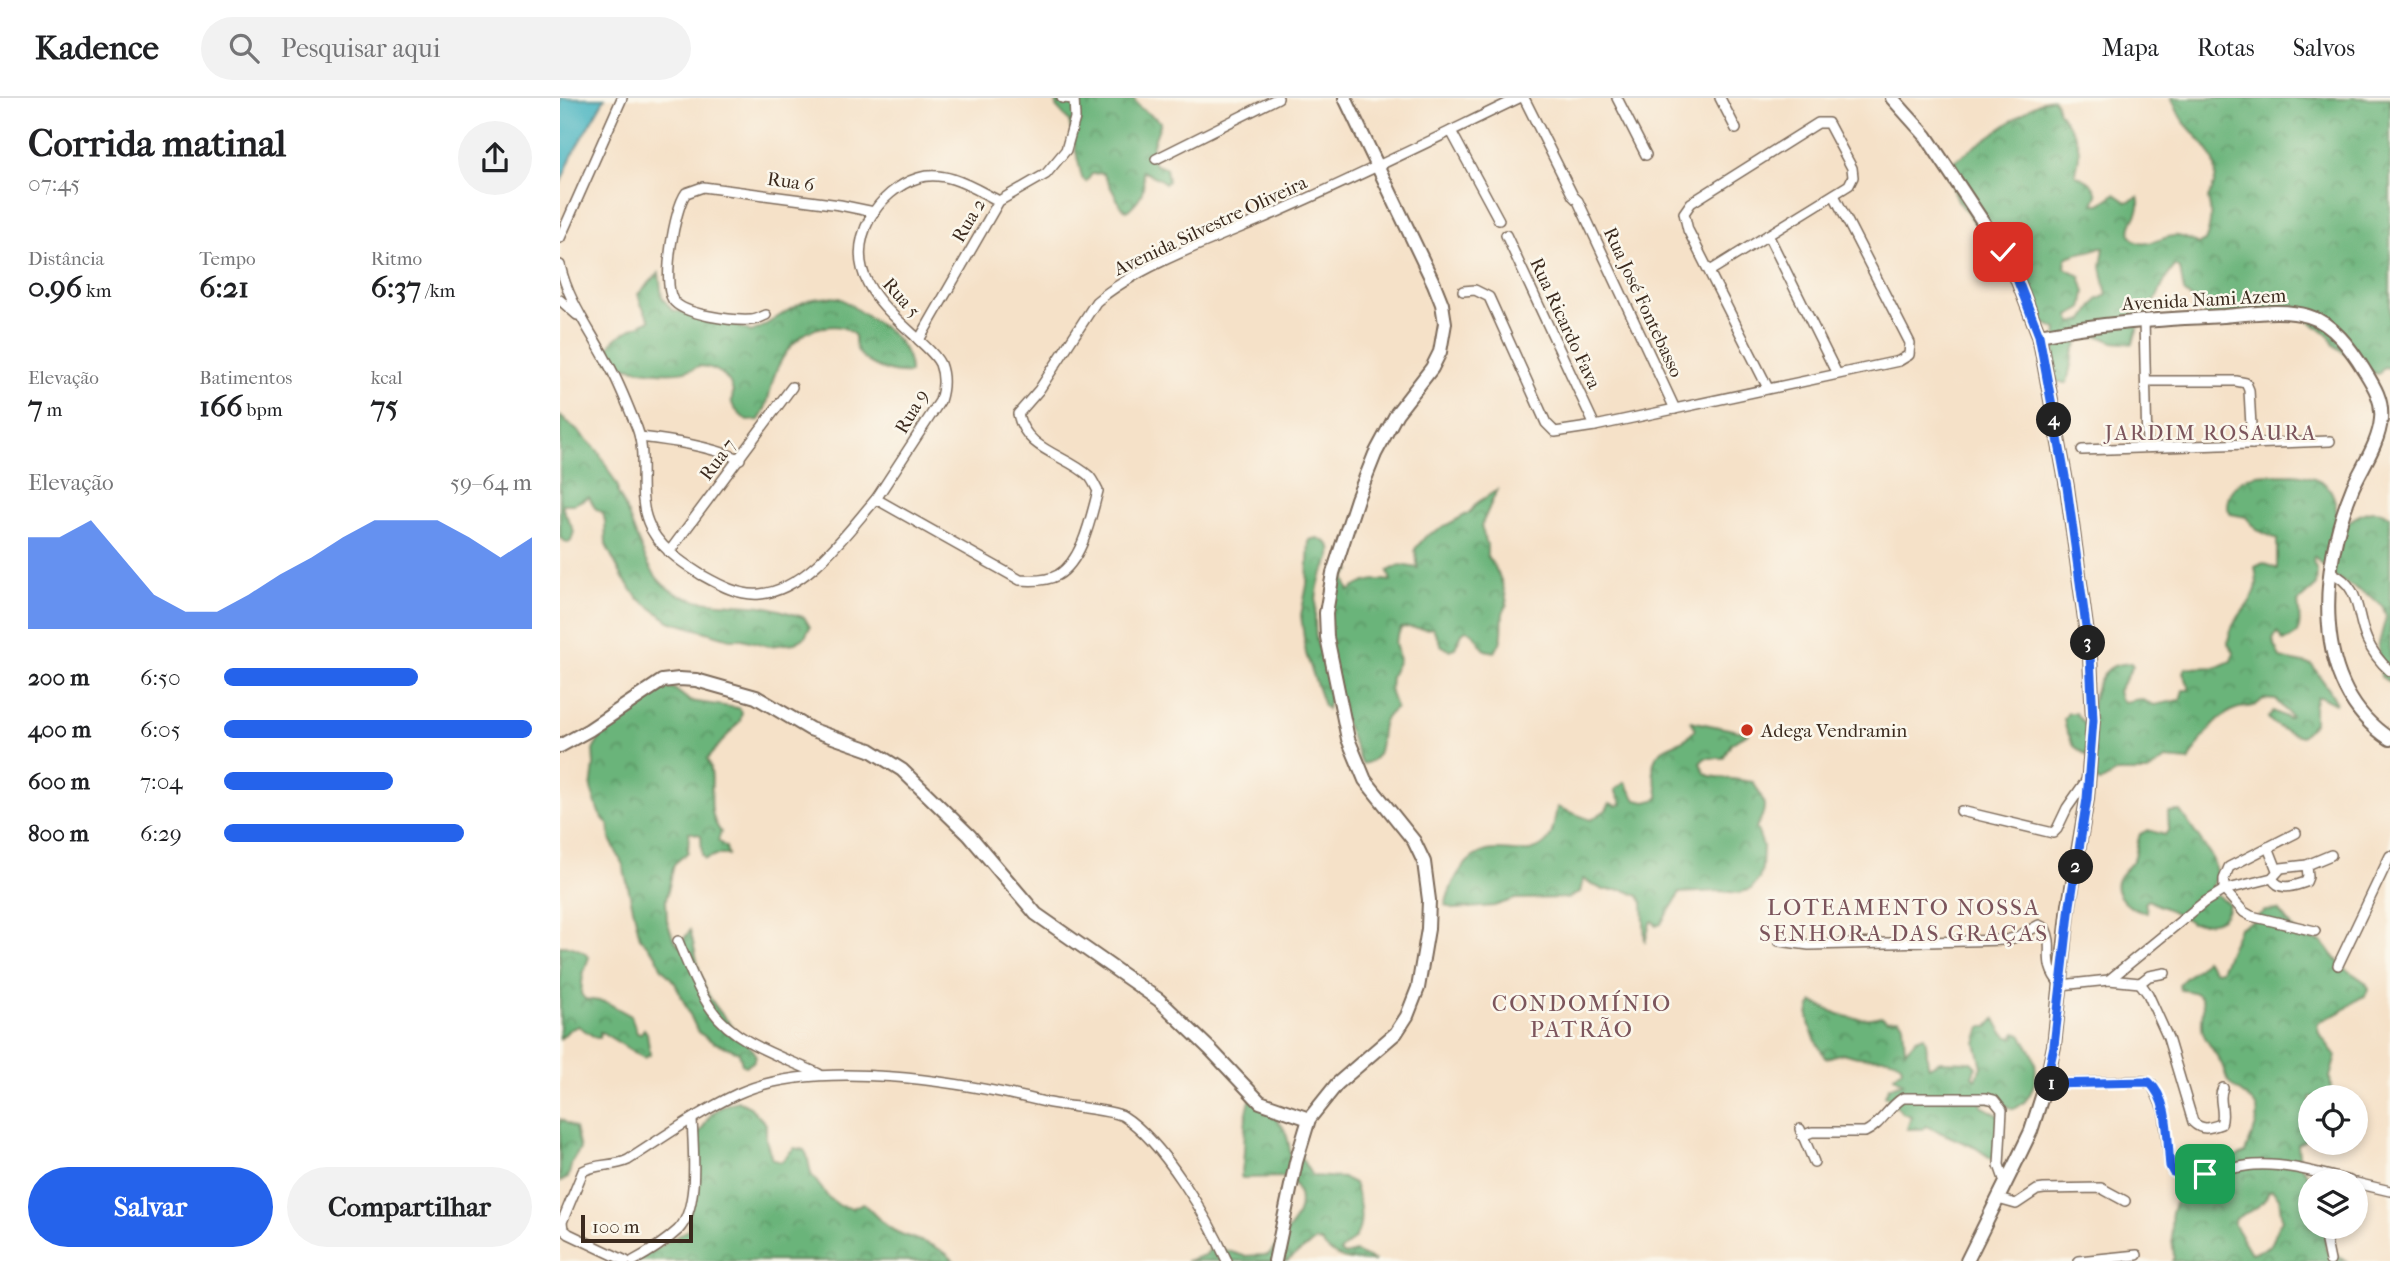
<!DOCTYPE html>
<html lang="pt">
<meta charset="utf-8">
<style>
:root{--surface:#fff;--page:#f2f2f2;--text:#202124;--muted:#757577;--line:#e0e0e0;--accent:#2563eb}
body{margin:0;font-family:"IM FELL French Canon",serif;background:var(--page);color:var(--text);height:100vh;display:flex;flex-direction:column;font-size:26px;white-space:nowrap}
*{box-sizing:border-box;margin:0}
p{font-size:23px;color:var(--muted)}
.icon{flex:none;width:38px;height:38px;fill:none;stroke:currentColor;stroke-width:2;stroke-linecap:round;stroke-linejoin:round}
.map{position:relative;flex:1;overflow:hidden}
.sheet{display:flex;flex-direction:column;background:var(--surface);width:560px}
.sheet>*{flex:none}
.controls{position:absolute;left:1738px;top:987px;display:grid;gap:14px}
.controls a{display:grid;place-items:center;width:70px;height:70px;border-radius:50%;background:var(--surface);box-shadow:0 4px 10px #0003;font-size:35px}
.scale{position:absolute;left:21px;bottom:18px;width:112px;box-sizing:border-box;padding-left:7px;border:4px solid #3b2a1e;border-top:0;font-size:19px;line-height:24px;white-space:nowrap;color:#3b2a1e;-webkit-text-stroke:5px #fbf7ec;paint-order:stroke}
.pin{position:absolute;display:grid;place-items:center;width:60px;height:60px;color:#fff;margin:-30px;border-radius:14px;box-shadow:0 4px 10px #0006}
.km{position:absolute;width:35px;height:35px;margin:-18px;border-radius:50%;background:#222;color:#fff;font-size:19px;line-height:35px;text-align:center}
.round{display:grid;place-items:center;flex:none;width:74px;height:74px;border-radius:37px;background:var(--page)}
.headline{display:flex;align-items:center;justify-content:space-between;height:119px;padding:0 28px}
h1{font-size:38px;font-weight:700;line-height:52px}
.metrics{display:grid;grid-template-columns:repeat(3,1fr);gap:10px;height:119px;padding:7px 28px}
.metrics div{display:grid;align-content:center}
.metrics b{font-size:30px;font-weight:700}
.metrics small{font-size:19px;font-weight:400}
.metrics p{font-size:19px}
.chart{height:196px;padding:14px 28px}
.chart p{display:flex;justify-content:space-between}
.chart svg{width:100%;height:126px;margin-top:7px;fill:var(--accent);opacity:.7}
.cta{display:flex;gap:14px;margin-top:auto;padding:14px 28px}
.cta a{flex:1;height:80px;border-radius:42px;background:var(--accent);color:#fff;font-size:28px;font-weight:700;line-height:80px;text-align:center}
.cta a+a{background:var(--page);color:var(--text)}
ul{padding:0 28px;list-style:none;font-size:23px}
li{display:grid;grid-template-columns:112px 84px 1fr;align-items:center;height:52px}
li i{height:18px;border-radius:9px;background:var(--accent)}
header{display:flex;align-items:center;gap:42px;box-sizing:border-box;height:98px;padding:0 35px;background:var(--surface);border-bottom:2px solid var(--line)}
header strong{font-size:33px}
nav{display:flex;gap:38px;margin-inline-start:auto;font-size:24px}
.search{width:490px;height:63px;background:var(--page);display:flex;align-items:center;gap:18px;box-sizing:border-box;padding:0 24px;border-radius:38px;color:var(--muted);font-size:26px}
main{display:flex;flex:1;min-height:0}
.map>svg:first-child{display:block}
.forest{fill:url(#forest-crowns);stroke:#536f4c;stroke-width:2;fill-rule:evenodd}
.water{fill:#45b3c0;stroke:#406e6f;stroke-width:2}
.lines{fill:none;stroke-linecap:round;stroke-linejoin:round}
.street-casing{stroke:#7c6a5a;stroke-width:12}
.secondary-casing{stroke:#7c6a5a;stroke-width:16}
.street{stroke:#fff;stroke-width:9}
.secondary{stroke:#fff;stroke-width:12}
.route-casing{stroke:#fff;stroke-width:14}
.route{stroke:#2563eb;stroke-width:9}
.poi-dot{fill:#c8321e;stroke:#fbf7ec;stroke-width:2.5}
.labels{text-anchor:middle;stroke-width:5;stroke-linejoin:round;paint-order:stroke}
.street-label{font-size:19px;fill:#3b2a1e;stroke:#fbf7ec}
.poi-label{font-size:19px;fill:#3b2a1e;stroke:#fbf7ec;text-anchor:start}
.neighbourhood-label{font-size:21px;letter-spacing:2px;fill:#7c555c;stroke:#fbf7ec}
.quarter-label{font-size:23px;letter-spacing:2px;fill:#7c555c;stroke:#fbf7ec}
</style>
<header>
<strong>Kadence</strong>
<div class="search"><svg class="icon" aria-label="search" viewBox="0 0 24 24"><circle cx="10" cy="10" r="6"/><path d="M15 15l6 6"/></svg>Pesquisar aqui</div>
<nav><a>Mapa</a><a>Rotas</a><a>Salvos</a></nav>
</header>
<main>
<section class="sheet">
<div class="headline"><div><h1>Corrida matinal</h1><p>07:45</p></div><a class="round"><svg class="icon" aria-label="share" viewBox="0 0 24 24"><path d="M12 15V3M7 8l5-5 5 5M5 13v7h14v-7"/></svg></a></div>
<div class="metrics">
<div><p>Distância</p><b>0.96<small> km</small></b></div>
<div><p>Tempo</p><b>6:21</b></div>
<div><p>Ritmo</p><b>6:37<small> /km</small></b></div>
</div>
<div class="metrics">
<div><p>Elevação</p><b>7<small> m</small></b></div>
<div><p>Batimentos</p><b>166<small> bpm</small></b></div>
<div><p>kcal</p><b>75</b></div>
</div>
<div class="chart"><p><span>Elevação</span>59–64 m</p>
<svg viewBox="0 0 160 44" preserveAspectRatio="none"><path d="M0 44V12L10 12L20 6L30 19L40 32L50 38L60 38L70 32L80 25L90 19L100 12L110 6L120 6L130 6L140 12L150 19L160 12V44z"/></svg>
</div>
<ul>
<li><b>200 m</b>6:50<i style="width:63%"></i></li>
<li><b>400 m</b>6:05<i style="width:100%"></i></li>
<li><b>600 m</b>7:04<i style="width:55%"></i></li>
<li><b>800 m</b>6:29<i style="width:78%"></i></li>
</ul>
<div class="cta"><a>Salvar</a><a>Compartilhar</a></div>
</section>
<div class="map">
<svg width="1830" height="1163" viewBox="0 0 1830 1163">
<defs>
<pattern id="forest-crowns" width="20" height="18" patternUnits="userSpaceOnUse" patternTransform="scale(1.75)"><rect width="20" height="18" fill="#6bb47a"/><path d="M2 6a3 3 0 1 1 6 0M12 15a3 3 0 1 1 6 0" fill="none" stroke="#599363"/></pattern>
</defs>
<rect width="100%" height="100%" fill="#fbf7ec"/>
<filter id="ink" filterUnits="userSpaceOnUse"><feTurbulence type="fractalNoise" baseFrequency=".0143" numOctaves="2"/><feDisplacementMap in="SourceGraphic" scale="14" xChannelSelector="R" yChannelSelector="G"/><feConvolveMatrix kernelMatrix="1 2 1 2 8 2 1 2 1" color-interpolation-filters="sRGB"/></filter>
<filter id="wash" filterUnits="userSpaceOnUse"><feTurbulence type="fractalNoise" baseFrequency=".00686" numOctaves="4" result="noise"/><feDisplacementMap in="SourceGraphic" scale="28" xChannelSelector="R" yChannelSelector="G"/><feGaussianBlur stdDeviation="1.57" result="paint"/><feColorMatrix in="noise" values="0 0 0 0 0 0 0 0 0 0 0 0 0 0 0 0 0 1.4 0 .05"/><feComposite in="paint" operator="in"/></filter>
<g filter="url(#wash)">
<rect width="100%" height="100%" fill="#f5e1c8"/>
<g class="forest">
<path d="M498 0H573L579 9 601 24C596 40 587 51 595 67L606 70 608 83 605 86 600 81 582 73C586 92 582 100 567 113L561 108 543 75 532 76 526 84 522 80 509 23 496 9Z"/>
<path d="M1611 0H1830V270L1824 269 1819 276 1813 275 1789 259 1774 247 1769 238 1736 213 1652 227 1646 221 1638 206 1624 194 1620 171 1615 168C1604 181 1603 187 1596 201 1585 221 1578 222 1573 246L1553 244 1539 238 1520 242 1514 252 1507 285H1498L1493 273 1497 231 1479 223 1460 180V167L1452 162 1448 154 1429 145 1398 102 1388 79 1391 65 1473 8 1483 3 1493 1 1496 4C1497 12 1501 17 1506 24 1520 42 1522 55 1515 76 1527 84 1531 80 1537 97L1533 106H1540L1555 96 1567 104 1578 99C1584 115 1567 124 1571 137 1579 157 1606 135 1618 138 1625 139 1632 143 1639 146L1645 143C1651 129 1652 115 1648 100 1668 66 1646 50 1624 24 1618 17 1616 8 1611 0ZM1540 149H1544L1541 169 1547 197 1538 201 1524 222 1512 225 1509 218 1522 211 1525 194 1520 178 1505 170 1506 160C1517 153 1531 155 1540 149Z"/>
<path d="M99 175 102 199 112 212 174 226 191 234C213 226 228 208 252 201 259 200 272 198 279 200 287 203 295 211 302 215 325 230 350 244 350 275 333 277 302 267 296 249 295 246 295 241 295 238 286 229 278 227 265 229 241 231 223 254 215 276 209 292 209 308 199 322L187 323C182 318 174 313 172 305 171 302 173 298 173 294 170 277 155 269 139 268 117 281 71 272 48 263 43 239 73 231 90 222L81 206 78 196Z"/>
<path d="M0 318 21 336 38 353 58 389V395C72 420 77 449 93 474 115 511 164 503 202 508 216 510 230 516 244 519L250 529 245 539 235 545 209 548 182 541H170L109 523 78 500 63 480 46 447 45 423 43 415 35 410 29 399 14 406H3V411L14 433 11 443 8 445 0 440Z"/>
<path d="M1733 376C1767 379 1777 390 1777 425L1784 427C1799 416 1813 407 1830 418V584L1821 579 1818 549 1826 519 1823 509 1812 499 1776 480 1754 459 1753 463 1757 474 1756 488 1738 504C1740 522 1744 539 1723 543L1717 534 1713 542 1720 560 1752 567C1760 580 1770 590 1776 604L1775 606 1762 599H1757L1754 608V625L1742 638C1730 636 1715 629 1708 620L1713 613 1728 620 1731 618 1716 602 1703 601C1689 615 1687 605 1673 612 1655 621 1638 645 1629 663L1605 661 1588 674H1557L1540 684 1535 681 1530 660 1514 648 1506 631 1504 621 1508 615H1515L1528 630C1532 611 1533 577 1554 568 1558 566 1565 566 1571 565L1573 568 1558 593 1560 601 1564 604 1580 601 1594 607 1620 602 1623 592H1629V588L1623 574 1625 570 1657 569 1671 563 1674 554 1668 546C1669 521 1691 510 1696 491 1698 485 1696 475 1695 469L1703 465 1717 471V441L1697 432 1686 419 1671 416C1661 403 1673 386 1687 380 1699 374 1719 377 1733 376Z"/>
<path d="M937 392 921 428 927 447V457C938 473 944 486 947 506 937 519 949 539 934 554L925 552 912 534 906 532 902 535 895 550 889 552 881 547 873 530C862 533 851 527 841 530L835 544 839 562 831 578 830 592 836 610C831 614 827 617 824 623 818 639 827 662 802 666L771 590 767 611 764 608 746 556 741 517 747 487 749 442 757 440C762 442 769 444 771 450 774 460 763 472 760 481 755 497 752 539 760 553L764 543V512L783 469 788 468 791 472 784 480 789 493C803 483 814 480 831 483L828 473 840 467 858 470 855 451 866 438 909 415 917 405Z"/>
<path d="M113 590 130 603 178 610 182 614 180 623 147 661C159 681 142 711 161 734L158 743 166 749 168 757H156L145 761 142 757 141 737 129 734 128 754 114 766 106 802 107 823 113 840 119 848 130 832C136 853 138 876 148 896 160 920 183 935 196 958L193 964 186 968 182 967 179 954 153 944 138 934 115 885 101 869 96 857 80 840 63 767 50 741 49 728 39 715 31 691 34 667 33 652 48 626 87 598 101 592Z"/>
<path d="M1131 623 1188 635 1171 646 1163 660H1145L1140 665 1145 675 1150 678 1193 684C1205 703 1209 710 1196 729L1203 748 1202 770 1199 781 1191 791 1179 795 1160 793 1119 795C1115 807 1106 815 1101 826L1096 828 1093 823 1090 825 1085 845 1083 805 1079 798 1065 792H1043L1023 781 1020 794 1008 800 955 801 934 808 894 811 885 807C891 786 902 759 927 753 949 748 972 763 989 741 994 733 995 719 997 709L1031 722 1046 712 1050 705 1057 708 1062 706 1055 692 1065 684 1076 702 1086 704 1098 701C1100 688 1089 675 1095 661 1102 644 1127 648 1135 630Z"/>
<path d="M1620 713 1652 759 1657 777 1652 789 1653 794 1669 806C1666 827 1648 825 1631 825 1622 816 1601 809 1588 802L1585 804 1587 814C1572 815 1551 797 1558 781 1562 772 1573 767 1575 758 1577 751 1577 744 1580 736L1588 732 1605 737 1609 731 1608 714Z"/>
<path d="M1718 812 1741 840 1762 844 1782 868 1805 884 1809 890 1805 898C1794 901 1789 910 1779 915 1771 919 1763 920 1757 926L1759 935 1776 958 1770 979 1772 999H1750V1026L1745 1035 1750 1040 1738 1046 1740 1067 1752 1082 1750 1129H1765L1766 1152 1787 1163H1612L1614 1159C1611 1124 1605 1116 1627 1086L1646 1087 1640 1079 1643 1073 1685 1055C1689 1043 1702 1021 1696 1009 1690 998 1675 993 1668 983 1665 977 1664 969 1660 963 1655 954 1647 945 1643 935 1637 916 1657 894 1620 892L1619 887C1625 877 1638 874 1645 862L1655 873 1661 872 1679 830 1693 823V821L1705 813ZM1712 1092 1719 1100 1722 1122C1708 1140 1723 1147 1691 1155L1674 1127V1122C1684 1114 1705 1110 1708 1094Z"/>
<path d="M0 848C12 848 20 850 29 859L23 876 21 896 25 901 46 904 71 918 77 935 80 936 84 931 87 935 90 957 84 960 43 935 40 934V940H36L18 928 9 932 0 941Z"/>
<path d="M1253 904C1277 917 1295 925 1321 918L1327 922 1339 921 1343 926 1345 953 1356 941 1364 938C1369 949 1365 958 1369 969L1380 963 1411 964 1416 969 1412 978 1416 981 1422 969 1416 945 1421 929H1428L1435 921C1440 930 1442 938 1453 940L1456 935 1461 937C1465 944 1470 950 1473 957 1480 976 1473 1004 1453 1011L1439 1004H1421L1422 1008 1438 1017 1441 1024C1437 1036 1431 1047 1439 1058L1432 1061 1416 1050 1366 1028 1362 1031H1347L1351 1018 1342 1015 1336 1007 1325 997 1329 989 1343 985 1334 978 1342 971 1341 966C1328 956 1314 961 1298 959 1292 958 1286 955 1281 956 1275 956 1271 960 1265 960 1257 944 1240 920 1253 904Z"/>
<path d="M691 1000C720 1023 729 1026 731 1065L740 1058 752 1078 784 1080 794 1085C799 1100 805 1123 796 1138 792 1145 784 1148 780 1154L785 1157 795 1154 815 1163C789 1163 776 1163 761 1144L755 1143 727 1163H626L645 1157 649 1153V1147L684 1158 708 1157C727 1134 756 1108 729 1079L682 1080 681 1078C687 1053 681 1025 691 1000Z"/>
<path d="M178 1003 190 1009 206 1026V1042L212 1061 221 1064 234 1050 244 1052 247 1057 251 1076 268 1099 280 1108 293 1110 303 1105C313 1115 322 1126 333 1132 354 1144 378 1144 394 1163H75L128 1132 136 1037C143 1032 143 1029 147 1022 154 1011 166 1006 178 1003Z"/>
<path d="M0 1021 15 1030 20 1051 12 1064 8 1080 0 1084Z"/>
</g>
<path class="water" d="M0 0H45L14 53 0 86Z"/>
</g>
<g filter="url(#ink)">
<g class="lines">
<defs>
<g id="street">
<path d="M502 0 514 1"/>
<path d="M964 0 1013 98 1018 103 1115 311"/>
<path d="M1057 0 1086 57"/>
<path d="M1160 0 1176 31"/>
<path d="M891 33 939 122"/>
<path d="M596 61 718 0"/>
<path d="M946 137 1035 328"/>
<path d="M1208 137 1277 276"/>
<path d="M0 140 62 0"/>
<path d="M0 167C8 203 29 230 46 262 59 283 67 307 77 330 88 359 76 394 88 424 96 447 121 464 140 476 158 486 178 498 200 496 247 492 287 434 316 401L460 482C472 483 487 483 498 477 523 462 531 418 538 393 535 388 533 382 529 378 505 356 466 353 458 316L479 292 536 204C581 165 666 137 722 112 802 77 880 38 959 0"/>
<path d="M1150 173 1289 87 1293 79 1292 70 1268 25H1258L1131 105 1124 115 1128 132 1208 290"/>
<path d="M903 193 915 192 929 199 986 325 995 334 1035 328 1339 263 1349 257 1350 245 1274 97"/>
<path d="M0 202 17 217"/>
<path d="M206 217C201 219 196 222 191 222 173 223 123 217 113 202 102 185 114 111 126 95L143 89 280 107 314 114"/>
<path d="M1584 222 1587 349"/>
<path d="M359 242 439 103 486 76 506 52 515 20 514 0"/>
<path d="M1586 283H1676L1686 285 1689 292 1692 346"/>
<path d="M80 339C115 343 147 348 180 361"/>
<path d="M1522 352 1770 343"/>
<path d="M316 401 380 303C384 290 385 279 380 266 375 255 363 247 355 238 319 205 282 173 310 120 320 102 338 86 358 80 386 71 415 91 439 103"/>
<path d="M109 454 232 289"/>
<path d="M1770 474C1802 488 1795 515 1807 542 1812 553 1821 565 1830 573"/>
<path d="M1401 713 1493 735 1497 731 1507 710 1528 680"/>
<path d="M1736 735 1669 769 1664 781V792L1684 814 1691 818 1755 833"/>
<path d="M1708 749 1717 772"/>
<path d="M1712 780C1720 794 1733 788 1746 784L1748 779 1747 767"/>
<path d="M118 843C128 867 137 891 152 912 175 945 223 959 259 976"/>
<path d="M1219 843 1249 847 1446 842 1457 839 1479 827 1485 830C1496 851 1480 864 1501 887L1549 882 1643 805 1664 792 1712 780 1721 770 1747 767 1771 757"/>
<path d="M1778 867 1830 758"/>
<path d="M1549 882 1580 885 1589 878 1605 875"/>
<path d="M1580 885 1588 896 1608 940 1633 1024C1642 1033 1650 1030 1661 1026 1666 1014 1657 1001 1663 990"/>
<path d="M1486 986 1583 983 1592 986 1604 1013 1610 1068 1613 1074C1640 1082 1667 1069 1694 1067 1727 1065 1758 1075 1790 1083"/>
<path d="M1240 1031 1254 1064"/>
<path d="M1242 1038 1252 1034H1305C1321 1027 1328 1009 1343 1000H1426L1434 1002 1442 1012 1439 1067 1446 1087"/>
<path d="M1796 1085 1830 1093"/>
<path d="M1438 1101 1456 1106 1477 1092 1484 1091 1541 1090 1565 1103"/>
<path d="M1763 1129 1770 1163"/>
<path d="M66 1163 9 1136 3 1131 2 1124 23 1073C38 1065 53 1069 68 1062 104 1039 139 1014 177 996 256 959 402 984 485 1004 501 1008 553 1012 563 1018 603 1043 648 1120 667 1163"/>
<path d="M73 1163C88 1155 106 1143 118 1132 140 1110 133 1050 132 1021"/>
<path d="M1519 1163 1577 1157"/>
</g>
<g id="secondary">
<path d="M1332 0 1366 38 1443 154 1454 173 1479 237 1507 389 1530 558 1533 622 1527 701 1509 807 1494 948 1486 986 1471 1033 1458 1060 1407 1163"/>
<path d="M1479 237C1540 225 1601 221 1664 218 1691 216 1722 210 1748 218 1773 225 1791 251 1804 272 1814 288 1823 302 1821 321 1819 345 1803 367 1793 389 1760 468 1749 588 1830 641"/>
<path d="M0 648 29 632 102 583 119 581 136 582 196 599 250 631 310 652 342 672 409 737 476 816 599 902 650 951 700 1004 749 1021"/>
<path d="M715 1163 736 1064 749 1021 777 986 836 935 847 918 858 890 868 831 869 802 864 764 854 743 805 682 788 641 767 539 766 515 773 475 797 401 815 356 837 315 872 270 880 254 885 225 882 206 874 186 785 0"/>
</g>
</defs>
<use href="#street" class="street-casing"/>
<use href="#secondary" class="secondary-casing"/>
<use href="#street" class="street"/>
<use href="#secondary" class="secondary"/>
</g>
</g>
<g class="lines" filter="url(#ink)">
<defs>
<path id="route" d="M1443 154 1454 173 1479 237 1507 389 1530 558 1533 622 1527 701 1510 807 1494 948 1486 986 1589 984C1610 1003 1607 1043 1610 1068L1613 1074 1622 1077 1645 1076"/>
</defs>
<use href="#route" class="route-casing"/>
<use href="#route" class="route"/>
</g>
<circle class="poi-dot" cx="1187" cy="632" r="7"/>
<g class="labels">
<g class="street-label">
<text transform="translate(231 83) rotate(8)" y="7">Rua 6</text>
<text transform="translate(408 122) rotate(-60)" y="7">Rua 2</text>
<text transform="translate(650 127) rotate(-25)" y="7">Avenida Silvestre Oliveira</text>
<text transform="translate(342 199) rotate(48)" y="7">Rua 5</text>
<text transform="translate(1644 201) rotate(-3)" y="7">Avenida Nami Azem</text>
<text transform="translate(1084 204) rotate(65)" y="7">Rua José Fontebasso</text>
<text transform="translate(1006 225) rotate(65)" y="7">Rua Ricardo Fava</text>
<text transform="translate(351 313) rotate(-60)" y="7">Rua 9</text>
<text transform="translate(157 361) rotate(-53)" y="7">Rua 7</text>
</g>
<g class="poi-label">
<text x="1201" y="639">Adega Vendramin</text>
</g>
<g class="neighbourhood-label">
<text x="1651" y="342">JARDIM ROSAURA</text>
</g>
<g class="quarter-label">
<text x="1344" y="817">LOTEAMENTO NOSSA<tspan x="1344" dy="26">SENHORA DAS GRAÇAS</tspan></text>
<text x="1022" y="913">CONDOMÍNIO<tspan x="1022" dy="26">PATRÃO</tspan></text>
</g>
</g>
</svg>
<div class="controls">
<a><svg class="icon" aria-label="locate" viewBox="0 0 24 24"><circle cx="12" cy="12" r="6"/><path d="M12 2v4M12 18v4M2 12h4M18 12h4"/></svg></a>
<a><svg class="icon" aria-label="layers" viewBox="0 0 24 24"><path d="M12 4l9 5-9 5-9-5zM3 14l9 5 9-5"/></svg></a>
</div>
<div class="scale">100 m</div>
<div class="pin" style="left:1645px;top:1076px;background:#1e9e55"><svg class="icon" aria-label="arrive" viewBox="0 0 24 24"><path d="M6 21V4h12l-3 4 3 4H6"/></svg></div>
<div class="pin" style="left:1443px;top:154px;background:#d93025"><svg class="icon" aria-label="check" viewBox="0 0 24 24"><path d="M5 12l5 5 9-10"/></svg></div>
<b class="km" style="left:1492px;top:986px">1</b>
<b class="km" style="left:1516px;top:769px">2</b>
<b class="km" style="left:1528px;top:545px">3</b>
<b class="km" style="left:1494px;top:322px">4</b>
</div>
</main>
